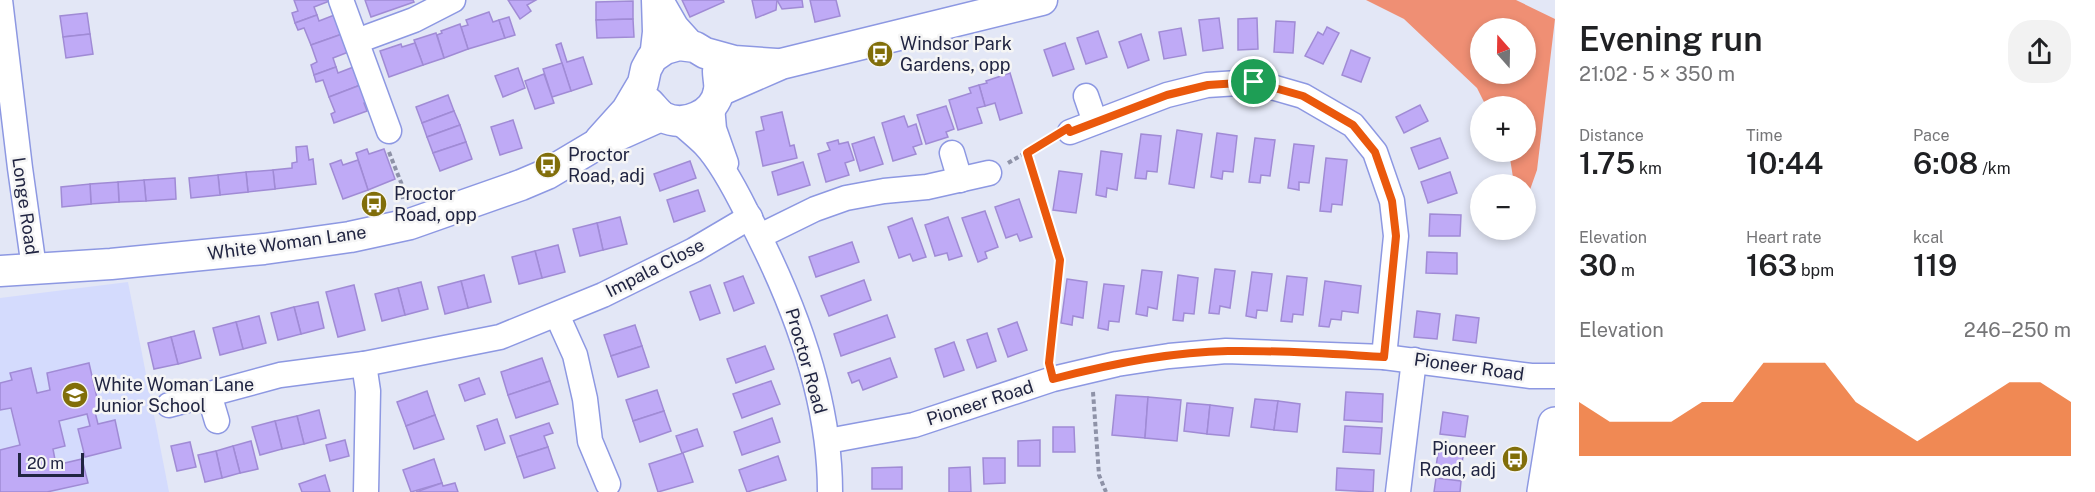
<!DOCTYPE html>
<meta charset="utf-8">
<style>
:root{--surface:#fff;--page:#f2f2f2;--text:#202124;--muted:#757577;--accent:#ea580c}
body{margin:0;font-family:"Public Sans",sans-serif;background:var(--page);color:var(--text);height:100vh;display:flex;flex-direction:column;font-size:22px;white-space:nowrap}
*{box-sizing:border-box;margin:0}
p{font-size:20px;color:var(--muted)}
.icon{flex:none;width:33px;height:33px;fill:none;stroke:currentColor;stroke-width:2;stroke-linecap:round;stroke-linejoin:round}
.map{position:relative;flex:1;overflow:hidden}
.panel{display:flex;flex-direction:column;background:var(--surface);width:540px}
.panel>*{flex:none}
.needle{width:39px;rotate:340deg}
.tools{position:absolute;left:1470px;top:18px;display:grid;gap:12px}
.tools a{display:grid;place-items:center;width:66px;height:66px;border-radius:50%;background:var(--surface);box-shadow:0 3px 9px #0003;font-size:30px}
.scale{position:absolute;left:18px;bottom:15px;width:66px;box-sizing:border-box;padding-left:6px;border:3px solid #212542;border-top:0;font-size:16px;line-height:21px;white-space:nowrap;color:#212542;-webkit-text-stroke:4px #f5f5f5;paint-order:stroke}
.pin{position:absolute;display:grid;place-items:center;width:51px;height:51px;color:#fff;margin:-26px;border:3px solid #fff;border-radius:50%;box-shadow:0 2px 6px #0007}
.round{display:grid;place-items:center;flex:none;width:63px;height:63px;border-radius:24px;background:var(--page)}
.overview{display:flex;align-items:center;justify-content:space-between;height:102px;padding:0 24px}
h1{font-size:33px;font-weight:600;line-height:45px}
.figures{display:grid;grid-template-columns:repeat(3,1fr);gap:9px;height:102px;padding:6px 24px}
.figures div{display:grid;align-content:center}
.figures b{font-size:30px;font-weight:600}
.figures small{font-size:16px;font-weight:400}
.figures p{font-size:16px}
.chart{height:168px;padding:12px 24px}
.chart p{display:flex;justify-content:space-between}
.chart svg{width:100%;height:108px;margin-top:6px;fill:var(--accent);opacity:.7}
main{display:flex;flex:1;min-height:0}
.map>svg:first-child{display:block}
.built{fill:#d4dbfd}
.forest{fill:#ef8f74;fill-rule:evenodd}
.building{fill:#bfaaf6;stroke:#a08bd5;stroke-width:1.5}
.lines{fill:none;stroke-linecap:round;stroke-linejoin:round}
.minor-casing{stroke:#8d98e2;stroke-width:27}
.tertiary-casing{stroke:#8d98e2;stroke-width:33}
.secondary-casing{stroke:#8d98e2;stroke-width:36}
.path{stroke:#8e92a7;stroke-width:4;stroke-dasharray:4.5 3;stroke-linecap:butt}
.minor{stroke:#fff;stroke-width:24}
.tertiary{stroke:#fff;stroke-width:30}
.secondary{stroke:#fff;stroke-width:33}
.route-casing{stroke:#fff;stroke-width:12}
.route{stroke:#ea580c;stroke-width:8}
.labels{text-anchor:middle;stroke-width:5;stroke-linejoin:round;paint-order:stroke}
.poi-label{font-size:18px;fill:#212542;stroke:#f5f5f5;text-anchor:start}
.street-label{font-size:18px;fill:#212542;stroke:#f5f5f5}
</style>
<main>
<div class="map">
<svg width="1555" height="492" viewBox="0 0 1555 492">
<rect width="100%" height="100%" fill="#e3e7f6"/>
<path class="built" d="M128 282 169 492H0V298Z"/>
<path class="forest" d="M1366 0H1516L1555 19 1537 170 1526 201V184H1514L1509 152H1526V106H1486L1477 88 1404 19ZM1480 28H1526V74H1480Z"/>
<g class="building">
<path d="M294 0H332L314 7 317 15 295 23 292 13 298 11Z"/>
<path d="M365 0H413L414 2 371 17Z"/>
<path d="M508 0H536L527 5 531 11 520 19Z"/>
<path d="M682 0H723L724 2 690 17Z"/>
<path d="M752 0H777L776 10 756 18Z"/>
<path d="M777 0H802L803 7 782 9Z"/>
<path d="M810 0H836L840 16 815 22Z"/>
<path d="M633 1V19L596 20V2Z"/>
<path d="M489 12 493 22 499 20 505 38 468 49 461 27 468 25 466 20Z"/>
<path d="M87 13 90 34 63 37 60 16Z"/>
<path d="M337 14 345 33 311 45 304 28 298 30 295 23 317 15 319 21Z"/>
<path d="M509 17 515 35 505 38 499 20Z"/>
<path d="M1219 18 1223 48 1203 51 1199 20Z"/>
<path d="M1257 18 1258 49 1238 50V19Z"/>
<path d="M633 19 634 37 597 38 596 20Z"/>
<path d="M1276 21 1295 22 1293 53 1274 52Z"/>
<path d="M460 24 468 49 444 58 437 35 442 33 441 31Z"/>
<path d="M1327 27 1339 33 1323 64 1305 56 1318 32 1323 35Z"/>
<path d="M1181 28 1186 55 1164 59 1159 32Z"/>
<path d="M1098 31 1107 57 1086 64 1077 38Z"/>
<path d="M345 33 351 51 333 58 336 67 314 75 311 65 317 62 311 45Z"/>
<path d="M436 33 444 58 423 65 414 40Z"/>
<path d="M90 34 93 54 66 58 63 37Z"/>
<path d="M1141 34 1149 60 1128 68 1119 42Z"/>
<path d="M415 43 423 65 389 77 380 51 401 44 402 47Z"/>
<path d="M561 43 567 62 583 57 592 84 571 91 556 45Z"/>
<path d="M1065 43 1074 69 1053 76 1044 50Z"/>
<path d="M1351 50 1370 58 1361 82 1342 75Z"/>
<path d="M562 63 571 91 552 97 543 69Z"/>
<path d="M356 66 363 84 329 97 323 80 316 82 314 75 336 67 338 73Z"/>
<path d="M518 68 525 88 503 97 495 76Z"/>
<path d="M1010 73 1022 113 1000 120 995 103 985 106 979 85 987 83 986 81Z"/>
<path d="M544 74 554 103 535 109 525 81Z"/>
<path d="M363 84 369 100 364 103 367 111 334 123 331 114 335 112 329 97Z"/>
<path d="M979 85 985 106 977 108 982 123 958 130 949 100 971 93 969 88Z"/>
<path d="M448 95 454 111 422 123 416 107Z"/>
<path d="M1420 105 1428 121 1404 133 1396 117Z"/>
<path d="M946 106 954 129 946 132 948 137 926 144 917 115Z"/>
<path d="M454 111 460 125 427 137 422 123Z"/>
<path d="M782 112 790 146 794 145 797 158 763 166 756 132 764 130 761 117Z"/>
<path d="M904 116 908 127 916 124 922 144 913 147 916 154 893 161 882 123Z"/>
<path d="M513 120 522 148 500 155 491 127Z"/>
<path d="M460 125 466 142 433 153 427 137Z"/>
<path d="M1177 130 1202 134 1194 188 1169 184Z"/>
<path d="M1217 133 1237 136 1233 172 1223 171 1222 179 1211 177Z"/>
<path d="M1141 134 1161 136 1157 172 1147 171 1146 179 1135 178Z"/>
<path d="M874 137 883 164 860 171 852 144Z"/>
<path d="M1255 138 1275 140 1270 176 1261 175 1260 183 1249 182Z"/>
<path d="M1440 138 1448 158 1419 169 1411 148Z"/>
<path d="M838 140 839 144 848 142 854 160 845 163 849 175 826 182 818 154 830 150 827 143Z"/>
<path d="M466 142 472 159 440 171 433 153Z"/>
<path d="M1294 144 1314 146 1309 183 1299 182V190L1288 188Z"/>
<path d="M307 146 309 160 313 159 316 184 275 189 273 170 292 168V163L297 162 296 147Z"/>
<path d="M367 149 369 154 384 149 395 179 368 190 356 153Z"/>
<path d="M1101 151 1122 154 1117 190 1107 188 1106 197 1096 195Z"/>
<path d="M1326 158 1347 160 1342 205 1332 204 1331 212 1320 211Z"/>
<path d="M341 160 343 165 358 160 368 190 343 199 330 164Z"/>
<path d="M690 161 696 178 660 191 654 174Z"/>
<path d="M803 162 810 185 778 195 772 172Z"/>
<path d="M273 170 275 189 248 192 246 172Z"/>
<path d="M1059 171 1082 174 1076 213 1053 210Z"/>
<path d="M246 172 248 192 220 195 218 175Z"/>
<path d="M1450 172 1457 193 1428 203 1421 182Z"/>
<path d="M218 175 220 195 191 198 189 178Z"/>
<path d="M175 178 176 199 146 201 144 180Z"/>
<path d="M144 180 146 201 119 202 118 182Z"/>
<path d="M118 182 119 202 91 204 90 184Z"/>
<path d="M90 184 91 204 62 207 61 187Z"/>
<path d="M698 190 705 211 674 222 667 200Z"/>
<path d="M1019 199 1032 237 1020 241 1017 234 1006 238 995 207Z"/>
<path d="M985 211 998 247 985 252 987 258 978 262 962 218Z"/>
<path d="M1430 214 1461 215 1460 236H1429Z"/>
<path d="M620 217 627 244 603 250 597 223Z"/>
<path d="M948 217 962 256 949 260 947 253 935 256 925 225Z"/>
<path d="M912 218 926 257 913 261 910 254 899 258 888 227Z"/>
<path d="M597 223 603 250 580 256 573 229Z"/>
<path d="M852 242 859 262 816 277 809 257Z"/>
<path d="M558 245 565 272 542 278 535 251Z"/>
<path d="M535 251 542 278 519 284 512 257Z"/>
<path d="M1427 252 1457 253V274L1426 273Z"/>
<path d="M1215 269 1235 271 1230 308 1220 306 1219 314 1209 313Z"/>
<path d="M1142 270 1162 272 1157 309 1148 307 1147 316 1136 314Z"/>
<path d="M1252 272 1272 274 1267 311 1257 310 1256 318 1246 316Z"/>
<path d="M484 275 491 302 468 308 461 281Z"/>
<path d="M1178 275 1198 278 1194 314 1184 313 1183 321 1173 320Z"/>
<path d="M743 276 754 303 734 311 724 283Z"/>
<path d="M1287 276 1307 278 1303 315 1293 314 1292 322 1281 321Z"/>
<path d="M1067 279 1087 282 1083 318 1073 316 1072 325 1061 323Z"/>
<path d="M864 280 871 300 829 316 821 296Z"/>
<path d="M461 281 468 308 445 314 438 287Z"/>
<path d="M1325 281 1361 286 1358 313 1342 311 1341 320 1331 319 1329 327 1319 326Z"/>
<path d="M421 282 428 309 405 315 398 288Z"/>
<path d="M1104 284 1124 286 1119 322 1109 321 1108 330 1098 328Z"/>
<path d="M354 285 365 330 338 337 326 292Z"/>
<path d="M710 285 720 313 700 320 690 292Z"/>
<path d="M398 288 405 315 382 321 375 294Z"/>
<path d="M318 302 324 328 301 334 294 307Z"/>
<path d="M294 307 301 334 278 340 271 313Z"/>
<path d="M1417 311 1440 314 1437 339 1414 337Z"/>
<path d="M887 315 895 337 841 356 834 334Z"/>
<path d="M1456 315 1479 318 1476 343 1453 340Z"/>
<path d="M259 316 266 343 243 349 236 322Z"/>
<path d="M236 322 243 349 220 355 213 328Z"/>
<path d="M1017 322 1027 350 1008 357 998 329Z"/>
<path d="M635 325 642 346 611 356 604 335Z"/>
<path d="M194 331 201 358 178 364 171 337Z"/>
<path d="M987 333 996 361 977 368 967 340Z"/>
<path d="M171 337 178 364 154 369 148 343Z"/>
<path d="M954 342 964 370 944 377 935 349Z"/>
<path d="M642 346 649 367 618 377 611 356Z"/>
<path d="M765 346 774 369 736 383 727 359Z"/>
<path d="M542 358 550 381 508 395 501 372Z"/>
<path d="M890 358 897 377 863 390 859 380 852 383 848 373Z"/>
<path d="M89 363 100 411 95 412 98 424 115 420 121 448 85 457 78 429 90 426 87 414 59 421 65 446 53 449 56 465 82 459 88 483 47 492H0V450L20 445 11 408 0 410V383L12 380 10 373 31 368 37 393 50 390 47 373Z"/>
<path d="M479 378 485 394 465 401 459 385Z"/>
<path d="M550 381 558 404 516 418 508 395Z"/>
<path d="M771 381 780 404 742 418 733 394Z"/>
<path d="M657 390 664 411 633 421 626 400Z"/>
<path d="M427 391 435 415 406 426 397 402Z"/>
<path d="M1346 392 1383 394 1382 422 1344 420Z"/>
<path d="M1116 395 1148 397 1145 438 1112 435Z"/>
<path d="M1148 397 1181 400 1177 441 1145 438Z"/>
<path d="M1255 399 1278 401 1274 430 1251 427Z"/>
<path d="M1278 401 1300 404 1297 432 1274 430Z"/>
<path d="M1187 403 1210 405 1207 434 1184 431Z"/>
<path d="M1210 405 1233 408 1229 436 1207 434Z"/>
<path d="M319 410 326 438 304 444 297 416Z"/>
<path d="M664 411 671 431 640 442 633 421Z"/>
<path d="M1443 412 1468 416 1465 437 1440 434Z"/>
<path d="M435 415 444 439 414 449 406 426Z"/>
<path d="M297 416 304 444 282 449 275 421Z"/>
<path d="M772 418 780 442 742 455 734 432Z"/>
<path d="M497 419 505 443 485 450 477 426Z"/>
<path d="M275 421 282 449 260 455 252 427Z"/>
<path d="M549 423 553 433 544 436 548 447 517 457 510 436Z"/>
<path d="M1345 426 1382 428 1380 454 1343 452Z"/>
<path d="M1053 427H1074L1075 452H1053Z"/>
<path d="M697 429 703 446 682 453 676 436Z"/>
<path d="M345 440 349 456 330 461 326 445Z"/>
<path d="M1040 440V466H1018V441Z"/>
<path d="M251 441 258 469 240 473 233 446Z"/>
<path d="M190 442 196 467 177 471 171 446Z"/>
<path d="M233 446 240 473 222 478 216 451Z"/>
<path d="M1439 446 1464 449 1461 471 1436 467Z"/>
<path d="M548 447 555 468 524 478 517 457Z"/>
<path d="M216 451 222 478 205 482 198 455Z"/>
<path d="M683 453 693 482 658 492 649 464Z"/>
<path d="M778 456 786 480 747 492 739 470Z"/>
<path d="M983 458H1005V483L984 484Z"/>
<path d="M434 459 442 483 411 492 403 470Z"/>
<path d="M902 467V489H872V468Z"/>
<path d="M970 467 971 492H949V468Z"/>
<path d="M1337 468 1374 470 1373 492 1336 490Z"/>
<path d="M325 475 330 492H302L299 484Z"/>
<path d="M1436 478 1461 481 1460 492H1434Z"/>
<path d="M442 483 443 486 455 483 458 492H416Z"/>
</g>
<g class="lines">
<defs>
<g id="minor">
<path d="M0 0 20 168 34 268"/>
<path d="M341 0 389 131"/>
<path d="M661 0 676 26 695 47"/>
<path d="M357 41 414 20 453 0"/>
<path d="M652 58 655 32 654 0"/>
<path d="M1086 96 1095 122"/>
<path d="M712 106 714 129 726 163"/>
<path d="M678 121C687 129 697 137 705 145 720 161 736 191 746 211 791 295 830 396 830 492"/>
<path d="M1070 132 1167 95 1207 85 1254 82 1303 96 1353 125 1375 152 1392 201 1396 236 1384 357"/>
<path d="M952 153 960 180"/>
<path d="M760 236 815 209 846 198 884 191 927 187 989 173"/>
<path d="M557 315 575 355 585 399 590 441 608 484"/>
<path d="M364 364 368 391 366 492"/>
<path d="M209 394 217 421"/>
<path d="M169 405 280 375 364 364 500 337 603 295 694 250 750 217"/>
<path d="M828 441 914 425 1053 379 1117 364 1169 356 1226 351 1384 357 1531 376H1555"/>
<path d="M1398 492 1414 360"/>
</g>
<g id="tertiary">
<path d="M719 91 781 64 1042 0"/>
<path d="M649 103C653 107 658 114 663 117 684 128 715 115 719 90 720 85 718 77 718 71"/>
<path d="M600 140 627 110 643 83 646 69 652 58 665 49 679 45 695 47 705 53 734 61 776 64"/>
<path d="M0 271 111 264 264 249 350 237 410 224 521 185 547 174 594 146 661 116"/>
</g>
<path id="secondary" d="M1544 492 1555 424"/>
</defs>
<use href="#minor" class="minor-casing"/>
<use href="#tertiary" class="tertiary-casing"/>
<use href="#secondary" class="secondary-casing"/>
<g class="path">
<path d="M389 152 402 185 403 199"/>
<path d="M1027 153 1061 260 1049 356"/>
<path d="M1008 163 1051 138"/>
<path d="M1093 392 1099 475 1106 492"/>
</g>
<use href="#minor" class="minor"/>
<use href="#tertiary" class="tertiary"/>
<use href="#secondary" class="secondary"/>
</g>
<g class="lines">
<defs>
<path id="route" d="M1254 82 1303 96 1353 125 1375 152 1392 201 1396 236 1384 357C1332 354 1280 350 1228 351 1169 352 1110 364 1053 379L1049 363 1060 260 1027 153 1068 128 1070 132 1167 95 1208 85Z"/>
</defs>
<use href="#route" class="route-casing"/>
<use href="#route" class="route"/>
</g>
<defs>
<symbol id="bus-disc" viewBox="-11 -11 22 22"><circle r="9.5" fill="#816e0a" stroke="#f5f5f5"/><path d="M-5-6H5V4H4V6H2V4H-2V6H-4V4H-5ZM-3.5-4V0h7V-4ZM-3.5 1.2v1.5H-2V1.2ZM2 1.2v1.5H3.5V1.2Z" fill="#fff"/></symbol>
<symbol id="school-disc" viewBox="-11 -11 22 22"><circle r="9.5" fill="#816e0a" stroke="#f5f5f5"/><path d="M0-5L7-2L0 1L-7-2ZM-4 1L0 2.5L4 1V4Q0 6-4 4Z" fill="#fff"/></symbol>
</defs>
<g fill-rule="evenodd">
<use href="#bus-disc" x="865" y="39" width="30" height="30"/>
<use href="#bus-disc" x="533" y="150" width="30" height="30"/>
<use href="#bus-disc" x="359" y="189" width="30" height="30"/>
<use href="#school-disc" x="60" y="380" width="30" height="30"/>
<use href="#bus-disc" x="1500" y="444" width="30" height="30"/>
</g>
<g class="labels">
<g class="poi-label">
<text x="900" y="50">Windsor Park<tspan x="900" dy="21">Gardens, opp</tspan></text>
<text x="568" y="161">Proctor<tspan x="568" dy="21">Road, adj</tspan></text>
<text x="394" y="200">Proctor<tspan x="394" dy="21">Road, opp</tspan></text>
<text x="94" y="391">White Woman Lane<tspan x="94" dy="21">Junior School</tspan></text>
<text x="1496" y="455" text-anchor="end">Pioneer<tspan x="1496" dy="21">Road, adj</tspan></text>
</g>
<g class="street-label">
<text transform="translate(25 206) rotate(82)" y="6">Longe Road</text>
<text transform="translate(287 243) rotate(-8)" y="6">White Woman Lane</text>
<text transform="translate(655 268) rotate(-27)" y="6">Impala Close</text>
<text transform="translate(806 361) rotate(74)" y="6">Proctor Road</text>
<text transform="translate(1469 367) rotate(8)" y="6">Pioneer Road</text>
<text transform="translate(980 403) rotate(-18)" y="6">Pioneer Road</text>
</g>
</g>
</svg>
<div class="tools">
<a><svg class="needle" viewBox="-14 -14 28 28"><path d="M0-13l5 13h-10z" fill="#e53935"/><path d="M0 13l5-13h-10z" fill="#757577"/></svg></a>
<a>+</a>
<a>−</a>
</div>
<div class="scale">20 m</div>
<div class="pin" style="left:1254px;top:82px;background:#1e9e55"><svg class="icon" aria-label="arrive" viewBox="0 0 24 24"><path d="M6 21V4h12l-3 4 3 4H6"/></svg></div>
</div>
<section class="panel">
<div class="overview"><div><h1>Evening run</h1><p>21:02 · 5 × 350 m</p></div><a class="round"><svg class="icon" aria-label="share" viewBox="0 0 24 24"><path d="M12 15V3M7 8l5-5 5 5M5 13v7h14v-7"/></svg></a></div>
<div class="figures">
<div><p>Distance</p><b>1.75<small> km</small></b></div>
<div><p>Time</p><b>10:44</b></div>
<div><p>Pace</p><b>6:08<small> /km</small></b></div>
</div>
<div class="figures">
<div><p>Elevation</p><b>30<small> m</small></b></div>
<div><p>Heart rate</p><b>163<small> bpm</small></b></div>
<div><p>kcal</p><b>119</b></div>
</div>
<div class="chart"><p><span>Elevation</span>246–250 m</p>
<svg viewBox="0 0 160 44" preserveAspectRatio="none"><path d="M0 44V22L10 30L20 30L30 30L40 22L50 22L60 6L70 6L80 6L90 22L100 30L110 38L120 30L130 22L140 14L150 14L160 22V44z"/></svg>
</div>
</section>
</main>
